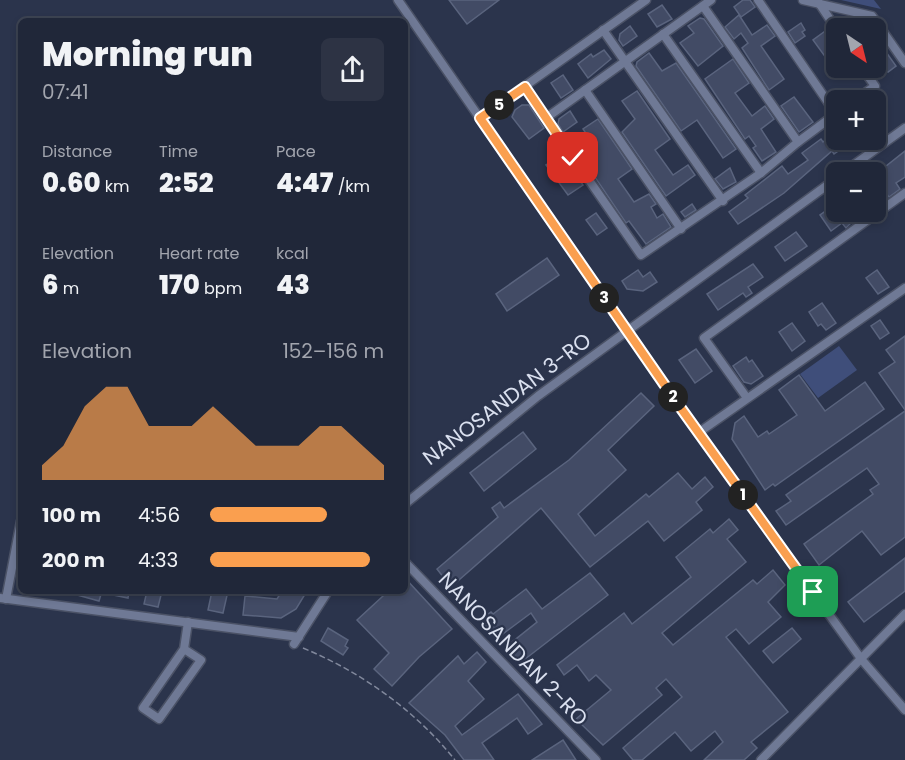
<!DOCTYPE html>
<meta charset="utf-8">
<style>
:root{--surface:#202739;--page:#2d3344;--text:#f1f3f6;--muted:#a2a5ae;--line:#3d4453;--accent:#fa9f4f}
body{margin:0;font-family:Poppins,sans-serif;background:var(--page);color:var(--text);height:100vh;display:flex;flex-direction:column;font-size:22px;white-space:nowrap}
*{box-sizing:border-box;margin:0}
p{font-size:20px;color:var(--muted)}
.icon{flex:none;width:33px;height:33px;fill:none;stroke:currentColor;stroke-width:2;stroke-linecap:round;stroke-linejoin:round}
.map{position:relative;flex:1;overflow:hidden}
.side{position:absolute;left:18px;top:18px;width:390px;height:576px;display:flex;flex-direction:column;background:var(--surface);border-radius:9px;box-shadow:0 3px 9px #0003,0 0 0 2px var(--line)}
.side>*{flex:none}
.needle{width:39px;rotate:145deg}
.buttons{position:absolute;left:826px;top:18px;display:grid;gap:12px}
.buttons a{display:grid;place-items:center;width:60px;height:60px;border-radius:9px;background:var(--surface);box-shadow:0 3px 9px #0003,0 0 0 2px var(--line);font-size:30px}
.pin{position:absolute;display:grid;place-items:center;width:51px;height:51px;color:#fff;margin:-26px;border-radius:12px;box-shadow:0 3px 9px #0006}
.km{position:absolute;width:30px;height:30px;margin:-15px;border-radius:50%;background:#222;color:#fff;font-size:16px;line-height:30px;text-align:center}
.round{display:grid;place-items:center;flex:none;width:63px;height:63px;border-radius:9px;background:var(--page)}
.headline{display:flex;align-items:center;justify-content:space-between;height:102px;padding:0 24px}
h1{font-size:33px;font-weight:800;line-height:45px}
.figures{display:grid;grid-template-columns:repeat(3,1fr);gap:9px;height:102px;padding:6px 24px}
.figures div{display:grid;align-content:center}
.figures b{font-size:26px;font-weight:800}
.figures small{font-size:16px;font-weight:400}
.figures p{font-size:16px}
.chart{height:168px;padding:12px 24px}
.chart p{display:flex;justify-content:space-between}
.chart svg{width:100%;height:108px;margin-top:6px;fill:var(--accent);opacity:.7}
ul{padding:0 24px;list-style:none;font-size:20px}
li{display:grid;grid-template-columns:96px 72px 1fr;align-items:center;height:45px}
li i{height:15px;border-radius:8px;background:var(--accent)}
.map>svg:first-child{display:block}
.green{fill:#3f4e7a}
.building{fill:#424b65;stroke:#5a647e;stroke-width:1.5}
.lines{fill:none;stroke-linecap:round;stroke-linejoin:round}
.minor-casing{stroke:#4b5266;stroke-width:11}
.path{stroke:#81889c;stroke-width:1.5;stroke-dasharray:6 3;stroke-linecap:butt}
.minor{stroke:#6f7995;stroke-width:8}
.route-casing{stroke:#fff;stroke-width:12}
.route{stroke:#fa9f4f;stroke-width:8}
.labels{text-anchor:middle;stroke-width:4.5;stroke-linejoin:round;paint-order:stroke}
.street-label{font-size:21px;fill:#dae0ef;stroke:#2b344c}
</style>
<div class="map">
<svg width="905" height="760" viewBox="0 0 905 760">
<rect width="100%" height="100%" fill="#2b344c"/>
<g class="green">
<path d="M841 0H874L881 9Z"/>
<path d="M839 346 857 370 818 398 800 374Z"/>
</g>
<g class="building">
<path d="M449 0H499L467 24Z"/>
<path d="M743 0H750L755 7 741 17 734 7Z"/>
<path d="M662 5 672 19 657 27 648 14Z"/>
<path d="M739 15 752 35 767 25 775 36 761 46 784 79 769 90 742 48 748 43 741 33 734 39 725 27Z"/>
<path d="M700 18 704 19 723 46 698 66 680 43 694 33 688 26Z"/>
<path d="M801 23 805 30 802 32 805 36 795 43 788 32Z"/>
<path d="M630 26 637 36 623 46 619 40 620 34Z"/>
<path d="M828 29 837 42V73L813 40Z"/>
<path d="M604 50 611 59 588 78 578 64 591 54 593 57Z"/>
<path d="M886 52 896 66 888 72 876 66V59Z"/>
<path d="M649 53 662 71 676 63 736 149 723 158 697 120 681 131 636 66 637 62Z"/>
<path d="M733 59 749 83 735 93 752 116 765 106 774 119 761 129 776 152 762 161 753 148 756 146 749 136 745 139 705 79Z"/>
<path d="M563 75 573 90 561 98 551 83Z"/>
<path d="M637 91 670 139 655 150 673 175 688 165 695 175 666 196 622 132 635 119 622 101Z"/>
<path d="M794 97 813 122 799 132 781 106Z"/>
<path d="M522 105H529L544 128 529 139 512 117 515 110Z"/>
<path d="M570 111 577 122 563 132 558 124 559 119Z"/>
<path d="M598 119 632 169 618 179 634 202 649 194 656 204 651 207 657 218 663 214 671 227 646 244 629 221 626 223 582 158 596 148 583 129Z"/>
<path d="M837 133V140H854L834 154 832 151 784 193 738 224 729 212 748 198 745 195 782 166 788 174 808 160 802 153 821 139 823 142Z"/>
<path d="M905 151V177L896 183 900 189 889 197 883 189 876 194V174Z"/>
<path d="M562 154 583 185 568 195 546 165Z"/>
<path d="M730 168 736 182 723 189 715 179Z"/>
<path d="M837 203V212H862L846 228 842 223 831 231 820 215Z"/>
<path d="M692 204 696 210 685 217 681 212Z"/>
<path d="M596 213 607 228 597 235 586 220Z"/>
<path d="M796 232 807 246 785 261 775 247Z"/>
<path d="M547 258 559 275 507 311 496 294Z"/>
<path d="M753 264 763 277 748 287 752 293 746 297 743 293 718 310 707 294Z"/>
<path d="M638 270 643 277 650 272 657 282 643 291 627 289 622 281Z"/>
<path d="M877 270 889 287 878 294 866 278Z"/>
<path d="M822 303 836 323 826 330 821 324 818 326 809 312Z"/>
<path d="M880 320 889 333 880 339 871 326Z"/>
<path d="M792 323 805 341 792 351 779 332Z"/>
<path d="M905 336V410L879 373 895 362 886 350Z"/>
<path d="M696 349 712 371 695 383 679 360Z"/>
<path d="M746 357 749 362 752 360 763 376 751 384 744 382 733 366Z"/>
<path d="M799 375 825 411 865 382 884 409 775 486 773 484 765 490 732 439 735 423 744 416 758 437 767 431 769 434 797 415 779 390Z"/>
<path d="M641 393 654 406 608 450 626 470 578 514 595 536 646 494 649 497 678 473 692 489 705 477 713 487 696 502 702 510 664 541 648 521 590 567 541 508 451 587 437 569 498 517 492 508 500 502 504 508 569 460Z"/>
<path d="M905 411V537L881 555 862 531 819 565 804 544 873 494 870 490 879 484 867 468 786 525 776 511 791 501 786 495Z"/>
<path d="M523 432 536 449 484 491 470 473Z"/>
<path d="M729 519 738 530 727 539 746 562 662 633 673 645 753 580 757 584 773 570 785 585 768 602 781 617 749 644 736 629 726 637 788 712 751 742 757 748 744 760H704L723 742 715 731 691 751 675 732 642 760H633L623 748 682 697 666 679 656 688 662 695 603 745 576 719 611 690 596 675 589 681 577 665 564 675 557 665 624 613 632 624 691 577 676 557 710 529 713 533Z"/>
<path d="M905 558V591L864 622 848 602Z"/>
<path d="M590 573 608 595 520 663 507 646 537 622 531 613 496 639 481 619 491 612 493 614 526 589 542 609Z"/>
<path d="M405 578 452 629 419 657 392 686 374 669 389 653 357 620 383 596 378 591H405Z"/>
<path d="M71 591H102L99 601 70 593Z"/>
<path d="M109 591H129L128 598 108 594Z"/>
<path d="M147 591H162L158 607 144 604Z"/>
<path d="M212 591H228L223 613 208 610Z"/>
<path d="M282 591H307L296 609 281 618 243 615 245 596 277 599Z"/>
<path d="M328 628 348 640 345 646 348 648 343 655 321 641Z"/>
<path d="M792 628 801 639 773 663 763 651Z"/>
<path d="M477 652 486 662 468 681 484 699 455 726 462 735 518 694 542 724 528 734 517 718 482 743 494 760H464L445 735 409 703 458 656 464 664Z"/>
<path d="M563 740 576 760H532Z"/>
</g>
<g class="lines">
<defs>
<g id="minor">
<path d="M398 0 698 433 862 660 905 710"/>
<path d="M711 0 546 118 641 255 761 173 798 142 837 113"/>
<path d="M758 0 836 114"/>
<path d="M803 0 872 16 905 63"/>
<path d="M819 3 837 30"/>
<path d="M703 6 798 142"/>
<path d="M603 30 723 201"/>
<path d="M663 34 761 173"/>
<path d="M525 87 546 118"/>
<path d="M585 90 681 229"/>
<path d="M855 100 875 86 862 68"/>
<path d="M480 118 646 0"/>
<path d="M844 172 905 128"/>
<path d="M747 398 704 338 905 193"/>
<path d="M698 433 905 288"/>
<path d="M405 504 538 396 837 178"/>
<path d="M405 562 596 760"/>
<path d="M0 598 299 637"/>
<path d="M6 599 21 521"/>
<path d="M294 644 328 591"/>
<path d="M184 649 201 660 159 719 143 708 184 649 188 622"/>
<path d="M761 760 905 614"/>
</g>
</defs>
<use href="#minor" class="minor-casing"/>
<path class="path" d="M303 648C361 672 415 710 455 760"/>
<use href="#minor" class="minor"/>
</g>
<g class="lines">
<defs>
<path id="route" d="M573 158 525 87 480 118 675 400 813 592"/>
</defs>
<use href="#route" class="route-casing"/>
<use href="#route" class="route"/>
</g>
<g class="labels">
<g class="street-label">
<text transform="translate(507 399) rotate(-37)" y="7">NANOSANDAN 3-RO</text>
<text transform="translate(513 649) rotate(46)" y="7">NANOSANDAN 2-RO</text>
</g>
</g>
</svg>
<div class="buttons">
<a><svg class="needle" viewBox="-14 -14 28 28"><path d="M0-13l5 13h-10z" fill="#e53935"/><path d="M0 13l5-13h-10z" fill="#a2a5ae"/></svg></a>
<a>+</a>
<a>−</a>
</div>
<div class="pin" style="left:813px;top:592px;background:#1e9e55"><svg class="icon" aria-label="arrive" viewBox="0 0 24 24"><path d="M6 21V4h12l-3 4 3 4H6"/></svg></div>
<div class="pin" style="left:573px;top:158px;background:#d93025"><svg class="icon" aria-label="check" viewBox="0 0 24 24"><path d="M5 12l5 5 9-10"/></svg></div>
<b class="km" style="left:743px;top:495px">1</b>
<b class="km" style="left:673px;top:397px">2</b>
<b class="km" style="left:604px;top:298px">3</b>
<b class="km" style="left:499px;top:105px">5</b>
<section class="side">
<div class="headline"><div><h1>Morning run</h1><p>07:41</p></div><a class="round"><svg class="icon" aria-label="share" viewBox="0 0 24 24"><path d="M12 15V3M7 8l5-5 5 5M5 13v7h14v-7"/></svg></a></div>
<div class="figures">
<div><p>Distance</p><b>0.60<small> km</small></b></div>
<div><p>Time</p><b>2:52</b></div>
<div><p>Pace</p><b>4:47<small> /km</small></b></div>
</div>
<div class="figures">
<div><p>Elevation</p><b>6<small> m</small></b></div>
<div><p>Heart rate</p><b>170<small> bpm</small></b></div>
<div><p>kcal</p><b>43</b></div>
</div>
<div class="chart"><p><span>Elevation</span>152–156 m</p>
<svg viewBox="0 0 160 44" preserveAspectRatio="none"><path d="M0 44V38L10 30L20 14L30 6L40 6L50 22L60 22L70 22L80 14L90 22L100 30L110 30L120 30L130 22L140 22L150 30L160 38V44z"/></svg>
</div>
<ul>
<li><b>100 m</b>4:56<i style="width:67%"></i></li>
<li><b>200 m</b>4:33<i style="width:92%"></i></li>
</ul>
</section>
</div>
